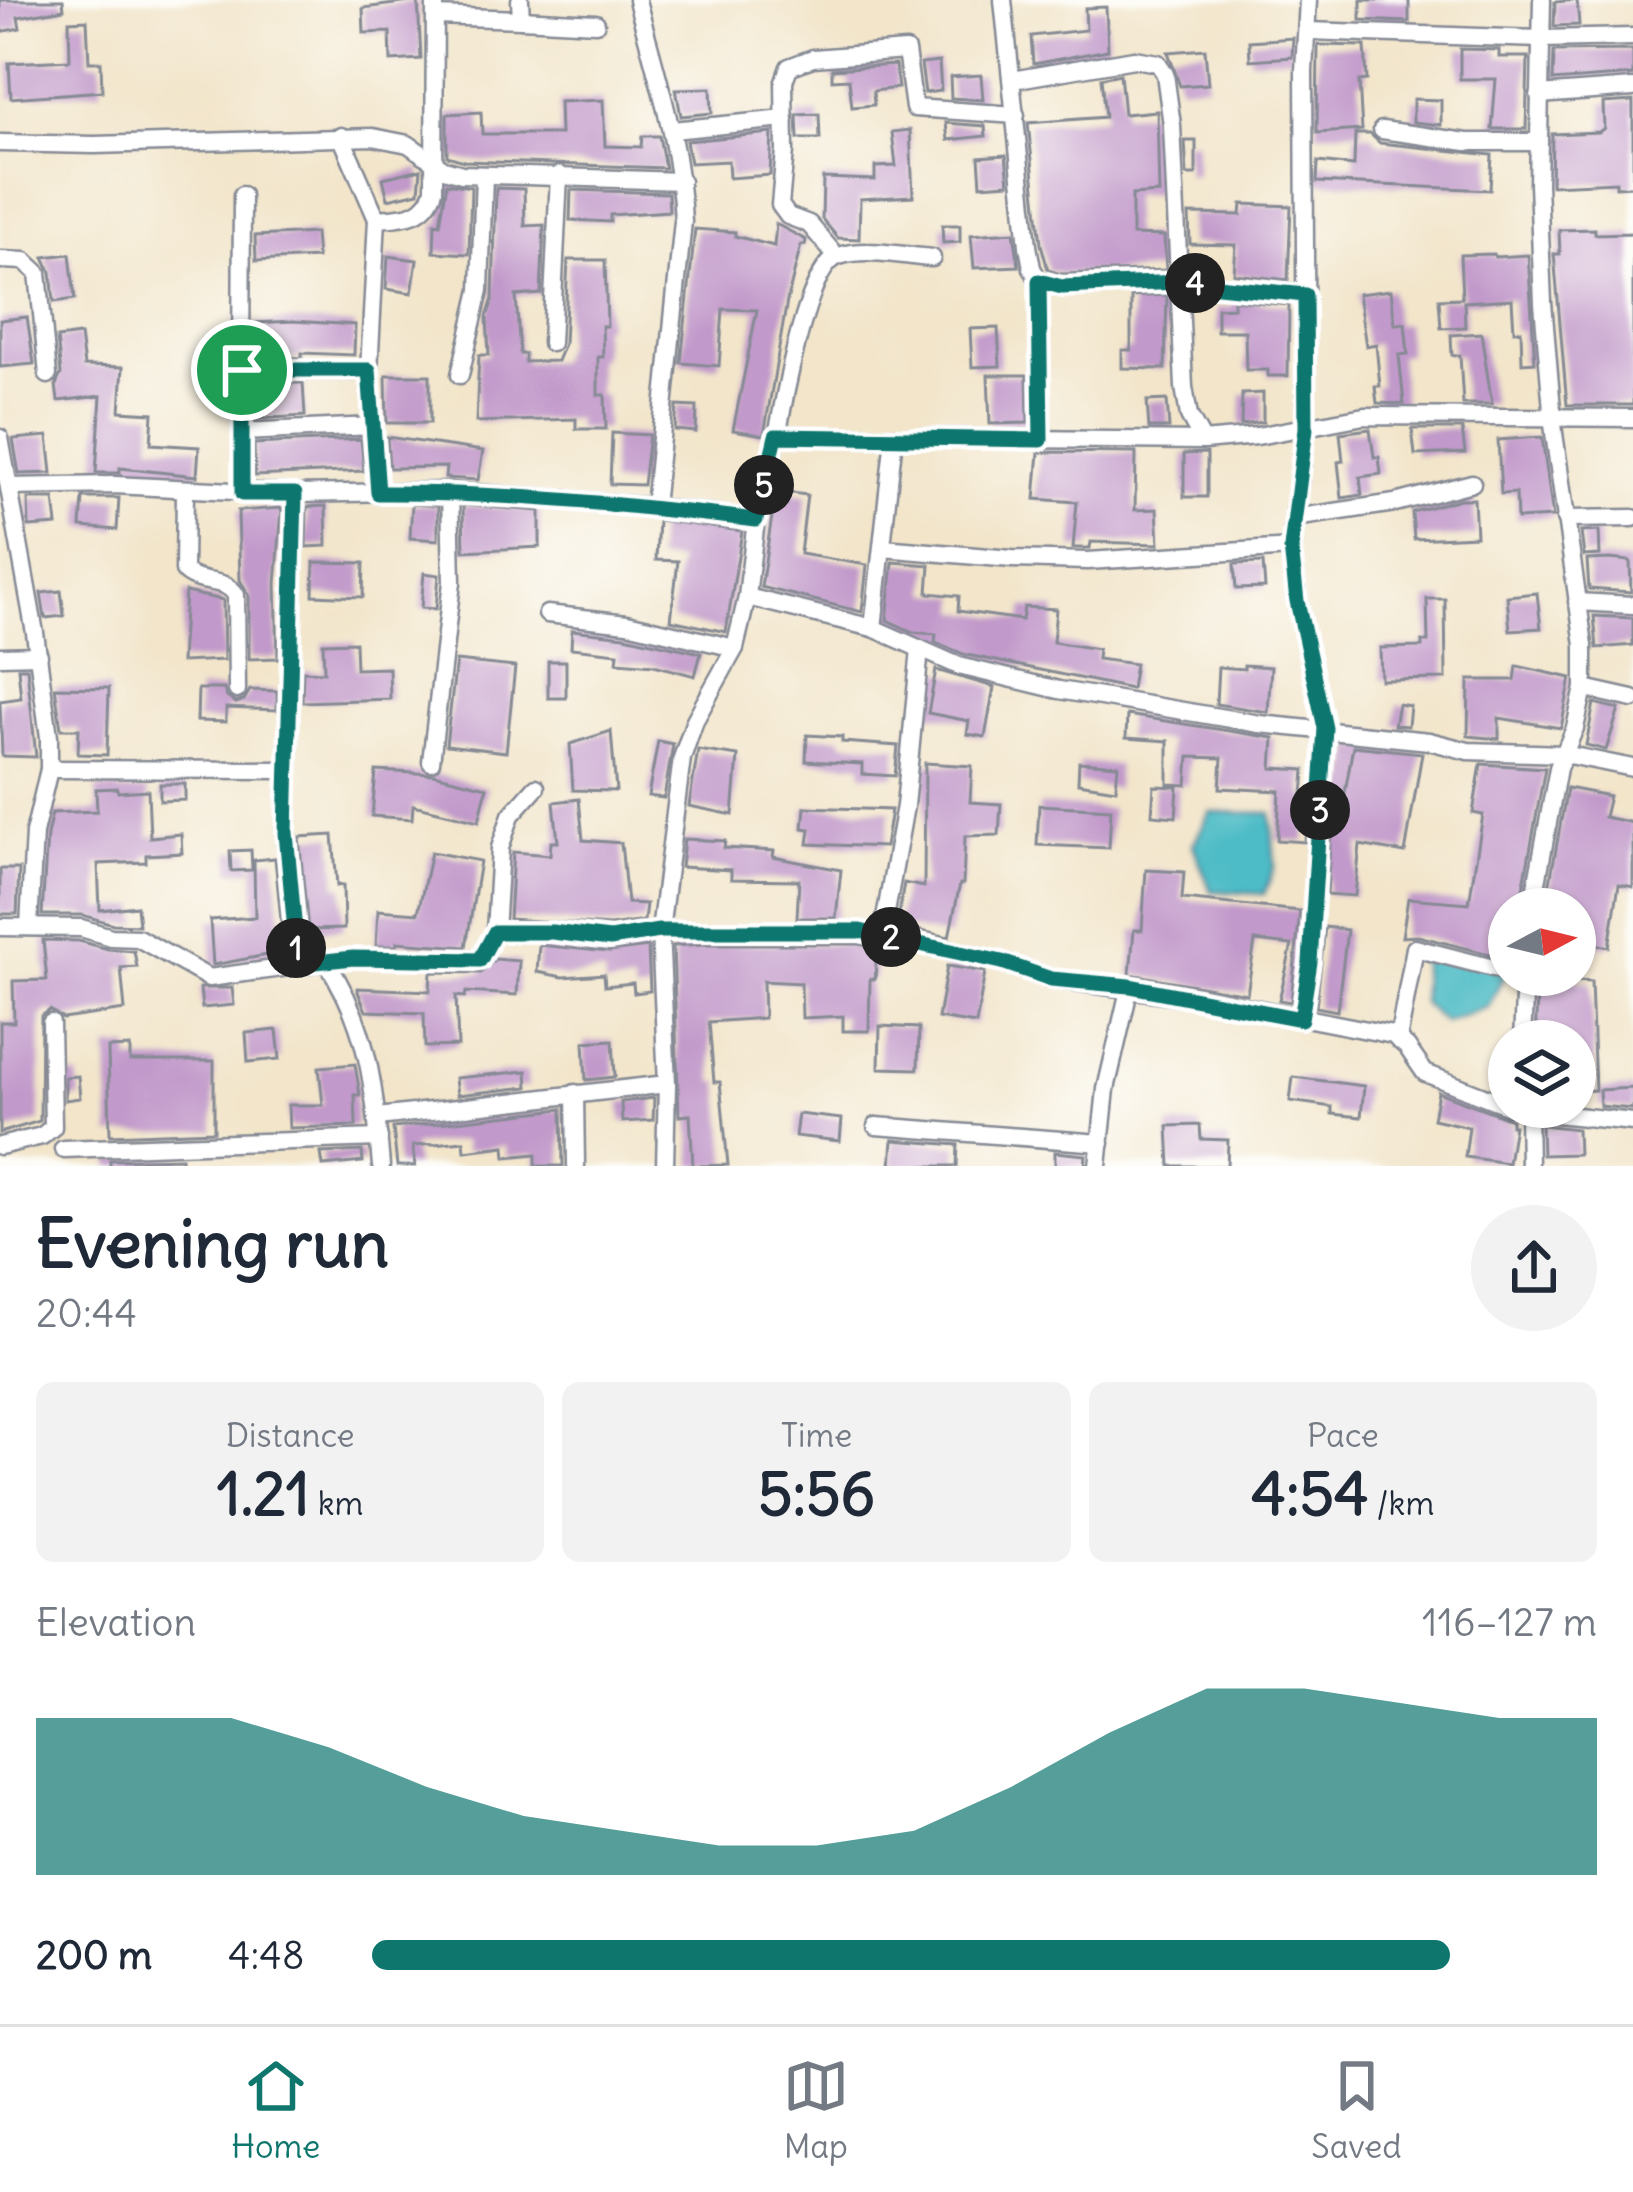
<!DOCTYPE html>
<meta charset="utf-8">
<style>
:root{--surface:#fff;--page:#f2f2f3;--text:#1f2937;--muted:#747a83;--line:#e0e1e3;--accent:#0f766e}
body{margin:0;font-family:Delius,sans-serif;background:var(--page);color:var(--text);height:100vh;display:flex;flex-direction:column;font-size:45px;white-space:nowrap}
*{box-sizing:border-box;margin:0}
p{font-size:39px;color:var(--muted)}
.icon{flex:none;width:66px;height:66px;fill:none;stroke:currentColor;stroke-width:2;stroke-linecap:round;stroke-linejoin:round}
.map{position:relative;height:1166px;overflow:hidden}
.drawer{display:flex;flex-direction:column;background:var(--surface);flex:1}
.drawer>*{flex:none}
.needle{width:78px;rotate:83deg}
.controls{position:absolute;left:1488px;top:888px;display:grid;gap:24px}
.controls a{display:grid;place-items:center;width:108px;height:108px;border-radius:50%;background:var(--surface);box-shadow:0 3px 9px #0004;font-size:60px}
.pin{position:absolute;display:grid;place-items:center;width:102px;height:102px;color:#fff;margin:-51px;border:6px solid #fff;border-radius:50%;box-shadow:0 3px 12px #0007}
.km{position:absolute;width:60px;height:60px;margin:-30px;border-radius:50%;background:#222;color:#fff;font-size:33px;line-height:60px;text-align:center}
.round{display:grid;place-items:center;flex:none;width:126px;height:126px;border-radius:63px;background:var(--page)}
.head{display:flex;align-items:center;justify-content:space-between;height:204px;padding:0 36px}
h1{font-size:66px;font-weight:700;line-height:90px}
.metrics{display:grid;grid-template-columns:repeat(3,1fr);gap:18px;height:204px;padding:12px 36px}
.metrics div{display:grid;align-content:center;border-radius:18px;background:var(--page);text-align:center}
.metrics b{font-size:60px;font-weight:700}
.metrics small{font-size:33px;font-weight:400}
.metrics p{font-size:33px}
.chart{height:336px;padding:24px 36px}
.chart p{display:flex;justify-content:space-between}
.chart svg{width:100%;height:216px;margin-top:12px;fill:var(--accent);opacity:.7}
ul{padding:0 36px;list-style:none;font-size:39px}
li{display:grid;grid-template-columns:192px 144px 1fr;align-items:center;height:90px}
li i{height:30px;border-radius:15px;background:var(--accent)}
.tab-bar{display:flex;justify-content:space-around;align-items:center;height:168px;border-top:3px solid var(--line);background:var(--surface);font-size:33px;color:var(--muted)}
.tab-bar a{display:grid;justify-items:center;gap:6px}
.tab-bar .current{color:var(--accent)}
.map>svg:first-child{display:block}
.water{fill:#4ebcc6;stroke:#347692;stroke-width:3}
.building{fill:#c199ca}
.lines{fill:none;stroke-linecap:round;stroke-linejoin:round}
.street-casing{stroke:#868a94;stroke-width:21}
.street{stroke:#fff;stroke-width:16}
.route-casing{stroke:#fff;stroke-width:24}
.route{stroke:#0f766e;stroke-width:15}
</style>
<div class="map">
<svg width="1633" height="1166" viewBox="0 0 1633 1166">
<rect width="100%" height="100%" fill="#fdfcf7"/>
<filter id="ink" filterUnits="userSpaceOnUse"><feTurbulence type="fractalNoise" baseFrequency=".00833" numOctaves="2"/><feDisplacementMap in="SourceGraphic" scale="24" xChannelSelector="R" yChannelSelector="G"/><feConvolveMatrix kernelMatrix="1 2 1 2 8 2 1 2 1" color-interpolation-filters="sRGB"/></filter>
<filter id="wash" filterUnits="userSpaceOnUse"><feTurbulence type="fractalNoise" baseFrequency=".004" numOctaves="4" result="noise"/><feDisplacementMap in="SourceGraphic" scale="48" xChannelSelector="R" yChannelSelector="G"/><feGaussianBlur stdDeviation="2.7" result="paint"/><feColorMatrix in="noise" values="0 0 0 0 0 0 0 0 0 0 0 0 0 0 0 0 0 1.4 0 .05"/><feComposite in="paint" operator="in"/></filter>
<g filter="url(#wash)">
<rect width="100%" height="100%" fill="#f2e5ca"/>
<g class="water">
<path d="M1210 812 1271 813 1275 866 1264 894 1211 891 1193 845Z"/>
<path d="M1484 957 1504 975 1488 1007 1444 1022 1422 1003V958Z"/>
</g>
<g id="blocks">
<g class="building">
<path d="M0 0H63L64 9 18 17 20 28 0 32Z"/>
<path d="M1361 0H1409V22L1361 20Z"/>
<path d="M1577 0 1579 25 1554 26 1555 2Z"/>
<path d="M418 1 421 59 391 61 390 32 364 33 363 8Z"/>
<path d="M1106 7 1108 50 1033 64 1031 36 1086 30 1085 8Z"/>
<path d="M87 20 89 62H101L102 91 11 98 9 63 70 60 69 21Z"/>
<path d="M1293 38 1292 57 1250 60 1249 41Z"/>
<path d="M1318 45 1365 46 1367 80 1359 81 1362 130 1317 133Z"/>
<path d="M1205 49 1208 84 1180 86 1168 52Z"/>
<path d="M1460 49 1499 50V57H1528L1526 129H1492L1496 79H1460Z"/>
<path d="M1633 50V75L1553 81 1554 51Z"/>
<path d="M939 62 941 91 925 93 921 64Z"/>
<path d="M895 65 898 88 873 91 874 105 852 107 849 79 832 80V69Z"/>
<path d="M1120 74 1124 114 1157 111 1159 193 1132 195V235L1164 236 1166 270 1061 274 1048 270 1041 244 1028 123 1105 117 1101 78Z"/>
<path d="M981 75 983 100 951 98 950 77Z"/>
<path d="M711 88 712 113 681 116 676 89Z"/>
<path d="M1413 99 1441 100V125L1413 122Z"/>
<path d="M603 100 605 146 641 147 642 136H659L665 168 464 161 447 156V114L481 112 482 134H560L559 102Z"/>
<path d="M1633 101V186L1616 187V182L1551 185 1552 134 1599 132 1604 128 1603 103Z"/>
<path d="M819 114 820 139H798L797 115Z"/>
<path d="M946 123 985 126 986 136 948 140Z"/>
<path d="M910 130 913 196 860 199 859 239 838 238 822 219 823 178 875 180V167L896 166 892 132Z"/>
<path d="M772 133 770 175 729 178 728 161 690 163 686 141Z"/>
<path d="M1355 134H1370L1380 143 1492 155 1490 190 1317 182 1318 162 1354 166Z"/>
<path d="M1185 141H1196V175H1187Z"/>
<path d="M1006 155 1009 183 981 185 979 157Z"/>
<path d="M421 169 419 192 388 199 383 178Z"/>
<path d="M447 183 471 187 469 254 434 252 435 223 440 224Z"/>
<path d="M496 188 524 189 525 226 544 225 541 294 516 296 520 354H525V362L557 361 564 344 568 260H605L607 326H602L603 357H598V395H605L606 429H576V419L476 422 479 355H489L487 317 493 299Z"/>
<path d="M571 190 668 193 669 211 610 215V222L570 220Z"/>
<path d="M1242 204 1291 206 1288 280 1234 274 1236 245 1190 244 1189 214 1241 215Z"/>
<path d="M776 224 806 240 805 245H801L787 301 764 435 733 430 757 310 723 309 719 366 681 363 695 229 735 232V236L774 246Z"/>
<path d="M942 225H960V242L943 243Z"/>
<path d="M1595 229V234L1633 233V405H1567L1554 254H1560L1559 230Z"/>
<path d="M1014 232 1019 266 974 268 971 235Z"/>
<path d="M315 233 317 258 256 261 255 236Z"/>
<path d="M70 254 75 299 54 302 51 272 44 257Z"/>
<path d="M1494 254 1495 257 1528 255 1535 362 1522 363 1521 330 1514 331 1512 299 1464 302 1465 327 1441 328 1439 299 1462 298 1460 255Z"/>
<path d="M388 256 417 260 412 293 386 289Z"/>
<path d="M1391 290 1395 324 1405 323 1408 354 1399 355 1404 404 1377 403 1375 386H1380L1376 344 1366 346 1358 294Z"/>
<path d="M1167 295 1165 369 1122 368V350H1131V297Z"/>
<path d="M1233 300 1289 305 1288 376H1268V370H1246L1245 331H1217V308L1233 307Z"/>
<path d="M27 317 34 364 0 367V320Z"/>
<path d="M294 321 355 325 354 355 302 353V358L254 357V323Z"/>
<path d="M998 328 1000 366 972 367 970 329Z"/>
<path d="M1481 333 1492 404H1463L1460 355H1452L1451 335Z"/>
<path d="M80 335 84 366 123 367 120 411 153 413 151 444 199 447 197 476 120 468V473H96L101 396 58 401 56 385 61 374 57 338Z"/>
<path d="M386 375H430V423H387Z"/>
<path d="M988 375H1027L1028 423 990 424Z"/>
<path d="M254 383H303L305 416 254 419Z"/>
<path d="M1263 393V422L1241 425 1242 394Z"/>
<path d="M1167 400 1169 428H1149L1147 401Z"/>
<path d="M677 406 697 407 696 432 675 430Z"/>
<path d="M1370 429 1374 457H1379L1381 474 1360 477 1362 495 1342 498 1338 462 1343 461 1340 433Z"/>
<path d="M1412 429H1462L1465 453 1415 455Z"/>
<path d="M612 433 649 435 643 485 610 484Z"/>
<path d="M48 436 52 473 19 474 13 439Z"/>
<path d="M387 437 483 451 478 480 445 478 446 467 389 468Z"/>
<path d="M1542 437 1553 517 1517 519 1516 493 1501 494 1498 440Z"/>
<path d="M361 439 364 471 255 476 254 444Z"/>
<path d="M1039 452 1136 453 1135 510 1157 509 1159 544 1091 542 1090 548H1073L1077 502 1035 499Z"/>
<path d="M1207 453V497H1184V454Z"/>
<path d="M776 491 807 495 800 554 867 565 862 612 761 587Z"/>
<path d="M83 498H119L117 530 81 527Z"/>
<path d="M28 499H54L57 525 29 527Z"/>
<path d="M1460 499H1474L1476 536 1414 539 1412 512Z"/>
<path d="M412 504 438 506V540L410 538Z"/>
<path d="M463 505 540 511V547L464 551Z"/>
<path d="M326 506 327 546 306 547 307 507Z"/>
<path d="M282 508 276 584 278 658 249 659V595L240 580 238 511Z"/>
<path d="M658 520 742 531 726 632 671 620 678 561 656 560Z"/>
<path d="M1599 531 1600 555 1584 556 1581 532Z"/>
<path d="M1610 559 1630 561 1631 592 1589 589 1587 560Z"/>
<path d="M314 562 364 563 363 597 313 595Z"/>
<path d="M893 562 930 565 928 593 959 596 958 611 1022 620 1024 607 1056 609 1053 642 1098 649 1097 659 1135 664 1131 689 963 654 935 642 936 634 913 632 887 620Z"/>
<path d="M1263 563 1265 588 1236 589 1234 564Z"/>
<path d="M424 573 439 575 436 609 421 608Z"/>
<path d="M61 591 64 616 45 618 41 593Z"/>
<path d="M185 592 223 600 224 660 181 662Z"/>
<path d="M1537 593 1541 628 1510 630 1507 596Z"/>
<path d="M1427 599H1445L1446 679 1381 680 1380 648 1422 647V642H1428Z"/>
<path d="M1594 616 1633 618V645L1597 648Z"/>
<path d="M572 630 625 636 701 653 695 676 654 665 617 662 618 653 571 648Z"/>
<path d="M355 642 356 669 389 668 390 699 302 702 303 671 324 672 323 643Z"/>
<path d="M456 661 515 667 506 752 446 745Z"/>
<rect x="548" y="661" width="18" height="37"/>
<path d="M1244 665 1271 667 1268 712 1216 704 1218 667 1244 669Z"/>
<path d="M1517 666 1571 678 1561 728 1499 718V739L1468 736 1469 680H1515Z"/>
<path d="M18 668H27L36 757 2 756 0 701 21 698Z"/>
<path d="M936 670 994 687 985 737 967 734 969 721 928 713Z"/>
<path d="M55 687 109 688 107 755 78 754 79 729H61Z"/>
<path d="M198 689H224L227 697 236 703 244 700 250 690 277 691V710L226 708V722L197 721Z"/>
<path d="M1594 703 1619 709 1606 750 1586 745Z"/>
<path d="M1398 704 1410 706 1408 726 1394 725Z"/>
<path d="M1127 715 1274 738 1272 768 1305 770 1303 795H1308L1305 842 1277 840 1280 791 1220 788 1222 758 1189 757 1187 785 1168 784V741L1126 738Z"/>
<path d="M611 731 616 791 573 790 570 744Z"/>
<path d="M807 735 842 737V742L898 746 895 776 862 774V764L806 761Z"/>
<path d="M658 741 673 744 664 798 648 796Z"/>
<path d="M1353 746 1422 753 1405 853 1360 845 1355 896 1327 894 1333 797 1344 798Z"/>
<path d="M698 750 738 756 733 815 689 806Z"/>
<path d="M1079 762 1118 765 1116 789 1078 783Z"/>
<path d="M925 763 972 766 970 802 1001 804 999 835 965 836 963 884H960L949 937 897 926 904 883 924 887Z"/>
<path d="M1481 764 1545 768 1520 906 1509 905V959L1418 936 1402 937 1408 898 1469 903 1483 815 1473 813Z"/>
<path d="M376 771 434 774 487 787 479 821 413 805 412 819 372 816Z"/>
<path d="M160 784H185V800L160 801Z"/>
<path d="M1154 786 1178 787 1176 817 1152 815Z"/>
<path d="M117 788 118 792 148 790 150 837 181 834 182 853 146 855V862L98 864 100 910 137 906 139 925 113 924 82 915H42L47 835 52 813 97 811 96 789Z"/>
<path d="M1567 788 1609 796 1604 817 1633 823V887L1619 884 1609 947 1575 940V909H1545Z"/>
<path d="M579 799 583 840 621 843 627 903 646 904 644 921 610 926 509 919 513 852 550 855 551 842H558L554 802Z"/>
<path d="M1039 805 1111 809 1109 848 1037 845Z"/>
<path d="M805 807 891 810 885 847 808 844 810 829 803 828Z"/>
<path d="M333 835 337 886 343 885 344 929 308 930 299 837Z"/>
<path d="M684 839 725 841 724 848 774 851 773 857 841 870 836 918H797L799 880 731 879V870L681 867Z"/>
<path d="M251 850 252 870 231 871 230 851Z"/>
<path d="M431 852 480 861 466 947 397 942V946H376L378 910 418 913Z"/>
<path d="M275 858 284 952 213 965 210 920 255 917 254 860Z"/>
<path d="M0 869H19L17 914H0Z"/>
<path d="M1146 870 1184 872 1182 899 1300 911 1291 1002 1279 1000 1292 945 1255 941 1247 994 1130 974 1134 930H1142Z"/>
<path d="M1325 927 1347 930 1337 1011 1316 1007Z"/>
<path d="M43 940 79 941 108 949 134 951 137 967 121 968 125 1010 63 1019 50 1010 41 1016 40 1121 0 1133V1022H14L13 981 47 980Z"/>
<path d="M704 944H859L877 948 875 979H870L869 1031H843V1016L802 1018 801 983 763 981 764 1018 709 1022 714 1082H720L728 1165 693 1166 690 1115 679 1116 673 946Z"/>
<path d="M539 945 609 952 648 947 650 991 634 993 633 983 605 986 604 974 563 977 537 972Z"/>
<path d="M495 959 519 961 517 995 466 992 465 997 456 996 458 1046 425 1047 424 1013 366 1011 358 992V988L430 991 431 972 481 973Z"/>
<path d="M947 966 985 972 976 1024 938 1018Z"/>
<path d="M1538 975H1576V981L1591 982 1595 1090 1575 1091V1041H1535Z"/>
<path d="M200 988H232L234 1005 202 1008Z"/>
<path d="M880 1026 919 1028 918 1069 879 1068Z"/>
<path d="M277 1030 280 1059 248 1062 246 1033Z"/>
<path d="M613 1040 615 1077 586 1080 584 1042Z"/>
<path d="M130 1047V1061H214V1131L110 1135 108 1048Z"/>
<path d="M355 1064 360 1095H355L356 1126 289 1128 288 1105H323L319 1067Z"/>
<path d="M527 1071 528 1087 457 1095 455 1078Z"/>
<path d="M78 1076 80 1098 65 1100V1077Z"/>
<path d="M1293 1077 1364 1086 1361 1117 1332 1114V1107L1290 1101Z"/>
<path d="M1633 1088V1109L1600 1106 1599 1090Z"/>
<path d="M1438 1092 1511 1119V1125H1514L1508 1163 1465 1157 1469 1127 1433 1119Z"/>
<path d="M654 1098 653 1120 622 1122 621 1102Z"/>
<path d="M562 1109 563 1166H536V1154L506 1157 505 1146 465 1151 464 1141 413 1146 415 1166H397L393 1128Z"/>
<path d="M798 1114 842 1119 840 1141 795 1136Z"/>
<path d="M1200 1125 1201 1139 1228 1140 1227 1166H1170L1168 1126Z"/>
<path d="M1541 1125 1577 1129 1578 1154 1542 1155Z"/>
<path d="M893 1140 958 1145 957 1166H891Z"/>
<path d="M362 1151 363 1162 323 1166 321 1153Z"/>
<path d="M1055 1152 1086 1155 1085 1166H1055Z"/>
<path d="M181 1158V1166H110V1160Z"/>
</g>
</g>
</g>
<g filter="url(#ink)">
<use href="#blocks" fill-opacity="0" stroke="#868a94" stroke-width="3"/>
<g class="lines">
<defs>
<g id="street">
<path d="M637 0C656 74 680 144 683 221L654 507"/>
<path d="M1003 0 1028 246 1032 268 1039 281 1041 440"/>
<path d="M435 16 521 19 520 0"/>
<path d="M521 19 596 23"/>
<path d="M1308 31 1541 39 1633 37"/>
<path d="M1012 80 1134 59 1158 63 1165 74 1172 125 1184 387 1189 416 1203 441"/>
<path d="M1539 95 1633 88"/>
<path d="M672 130 785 119"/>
<path d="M1382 130 1467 142H1539"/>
<path d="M341 136 377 219C403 217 425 218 434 190L435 0"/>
<path d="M0 143 94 145 373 137 408 144 444 169 462 174 681 181"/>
<path d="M377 219 369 371 378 493"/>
<path d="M836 256 809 224 788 216 780 205 785 151 784 81 789 67 813 58 906 51 914 108 1016 115"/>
<path d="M0 260 25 261 38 273 48 375"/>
<path d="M1039 281 1062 287 1180 282 1305 294"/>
<path d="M551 343 559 175"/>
<path d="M241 370 242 195"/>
<path d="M460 375 480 290 484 175"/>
<path d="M242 432 373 426"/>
<path d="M777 436C784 401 806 267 839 256 866 247 904 256 932 258"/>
<path d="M0 438 35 633 49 737V769L34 833 29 926"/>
<path d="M10 487 114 485 295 494 450 491 654 507 756 520 777 436 1203 441 1257 436 1364 416 1633 418"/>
<path d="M185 490 184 571C199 586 226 577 236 595L237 690"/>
<path d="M242 493 241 370 369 371"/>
<path d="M295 494 286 833 298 965"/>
<path d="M1294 518 1395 503 1472 483"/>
<path d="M1565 519 1633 518"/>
<path d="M883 548 1012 559 1088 561 1291 548"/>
<path d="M747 597 873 628 959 666 1059 690 1260 724 1429 741 1468 751 1564 754 1633 768"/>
<path d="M1577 602 1633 605"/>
<path d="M547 614 627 623 735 648"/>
<path d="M873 628 894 437"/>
<path d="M0 656 39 655"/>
<path d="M1584 688 1633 699"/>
<path d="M431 762 452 582 450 491"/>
<path d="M49 769 285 770"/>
<path d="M1532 909 1558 768 1575 728 1584 688V645L1554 433 1543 303 1538 184 1542 0"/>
<path d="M0 927 81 928 111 937 138 938 209 978 353 958 480 960 495 932H552L610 939 660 931 682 758 695 720 735 648 747 597 756 520"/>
<path d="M495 932 500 848 511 815 536 787"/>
<path d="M882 935 905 806 920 649"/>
<path d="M326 961C370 1029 374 1088 381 1166"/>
<path d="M1301 1019 1310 962 1325 728 1297 601 1291 548 1306 428 1304 71 1308 0"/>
<path d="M1398 1040 1415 948 1509 972"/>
<path d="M1522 1041 1525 975"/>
<path d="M575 1093 576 1166"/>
<path d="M1527 1107 1528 1111 1633 1122"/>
<path d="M1518 1108 1528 1111 1529 1166"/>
<path d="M378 1117 667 1084"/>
<path d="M876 1126 1101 1143"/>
<path d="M0 1146 42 1136 53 1127 51 1023"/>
<path d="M63 1149 379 1138"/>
<path d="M665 1166 667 1084 660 931H860L1002 962 1051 979 1218 1001 1393 1035 1407 1047 1425 1073 1509 1106"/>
<path d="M1098 1166 1106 1089 1130 986"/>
</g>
</defs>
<use href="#street" class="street-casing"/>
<use href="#street" class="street"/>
</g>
</g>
<g class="lines" filter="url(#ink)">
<defs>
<path id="route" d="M1039 281 1062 287 1180 282 1305 295 1306 428 1291 548 1297 601 1325 728 1310 962 1301 1019 1130 986 1051 979 1002 962 860 931H659L610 939 552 932H495L480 960 353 958 298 964 286 833 295 494H242V370H369L378 493C504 492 631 505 756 520L776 436 1041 440Z"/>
</defs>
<use href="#route" class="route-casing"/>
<use href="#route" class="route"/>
</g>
</svg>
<div class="controls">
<a><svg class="needle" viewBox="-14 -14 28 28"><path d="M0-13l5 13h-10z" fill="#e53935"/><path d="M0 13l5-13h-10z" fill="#747a83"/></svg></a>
<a><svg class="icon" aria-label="layers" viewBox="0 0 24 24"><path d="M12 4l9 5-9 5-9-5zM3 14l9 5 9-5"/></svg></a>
</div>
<div class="pin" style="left:242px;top:370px;background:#1e9e55"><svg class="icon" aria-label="arrive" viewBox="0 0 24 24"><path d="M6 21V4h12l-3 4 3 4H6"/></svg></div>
<b class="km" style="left:296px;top:948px">1</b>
<b class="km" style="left:891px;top:937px">2</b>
<b class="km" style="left:1320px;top:810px">3</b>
<b class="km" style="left:1195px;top:283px">4</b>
<b class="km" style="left:764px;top:485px">5</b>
</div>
<section class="drawer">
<div class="head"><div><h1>Evening run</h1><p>20:44</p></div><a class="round"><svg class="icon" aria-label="share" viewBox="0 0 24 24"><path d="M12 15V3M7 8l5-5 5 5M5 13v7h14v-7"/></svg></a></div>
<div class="metrics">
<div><p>Distance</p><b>1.21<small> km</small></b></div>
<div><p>Time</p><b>5:56</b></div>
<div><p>Pace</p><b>4:54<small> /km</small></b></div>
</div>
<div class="chart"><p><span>Elevation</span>116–127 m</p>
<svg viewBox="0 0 160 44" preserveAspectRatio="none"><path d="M0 44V12L10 12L20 12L30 18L40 26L50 32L60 35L70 38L80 38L90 35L100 26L110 15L120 6L130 6L140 9L150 12L160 12V44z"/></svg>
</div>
<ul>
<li><b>200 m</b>4:48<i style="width:88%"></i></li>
</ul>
</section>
<nav class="tab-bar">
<a class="current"><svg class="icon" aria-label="home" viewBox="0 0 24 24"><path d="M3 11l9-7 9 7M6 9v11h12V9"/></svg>Home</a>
<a><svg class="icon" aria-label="map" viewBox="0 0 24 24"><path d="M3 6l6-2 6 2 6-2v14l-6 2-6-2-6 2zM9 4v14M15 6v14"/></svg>Map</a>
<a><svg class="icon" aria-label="saved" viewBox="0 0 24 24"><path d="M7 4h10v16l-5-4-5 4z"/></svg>Saved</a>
</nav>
